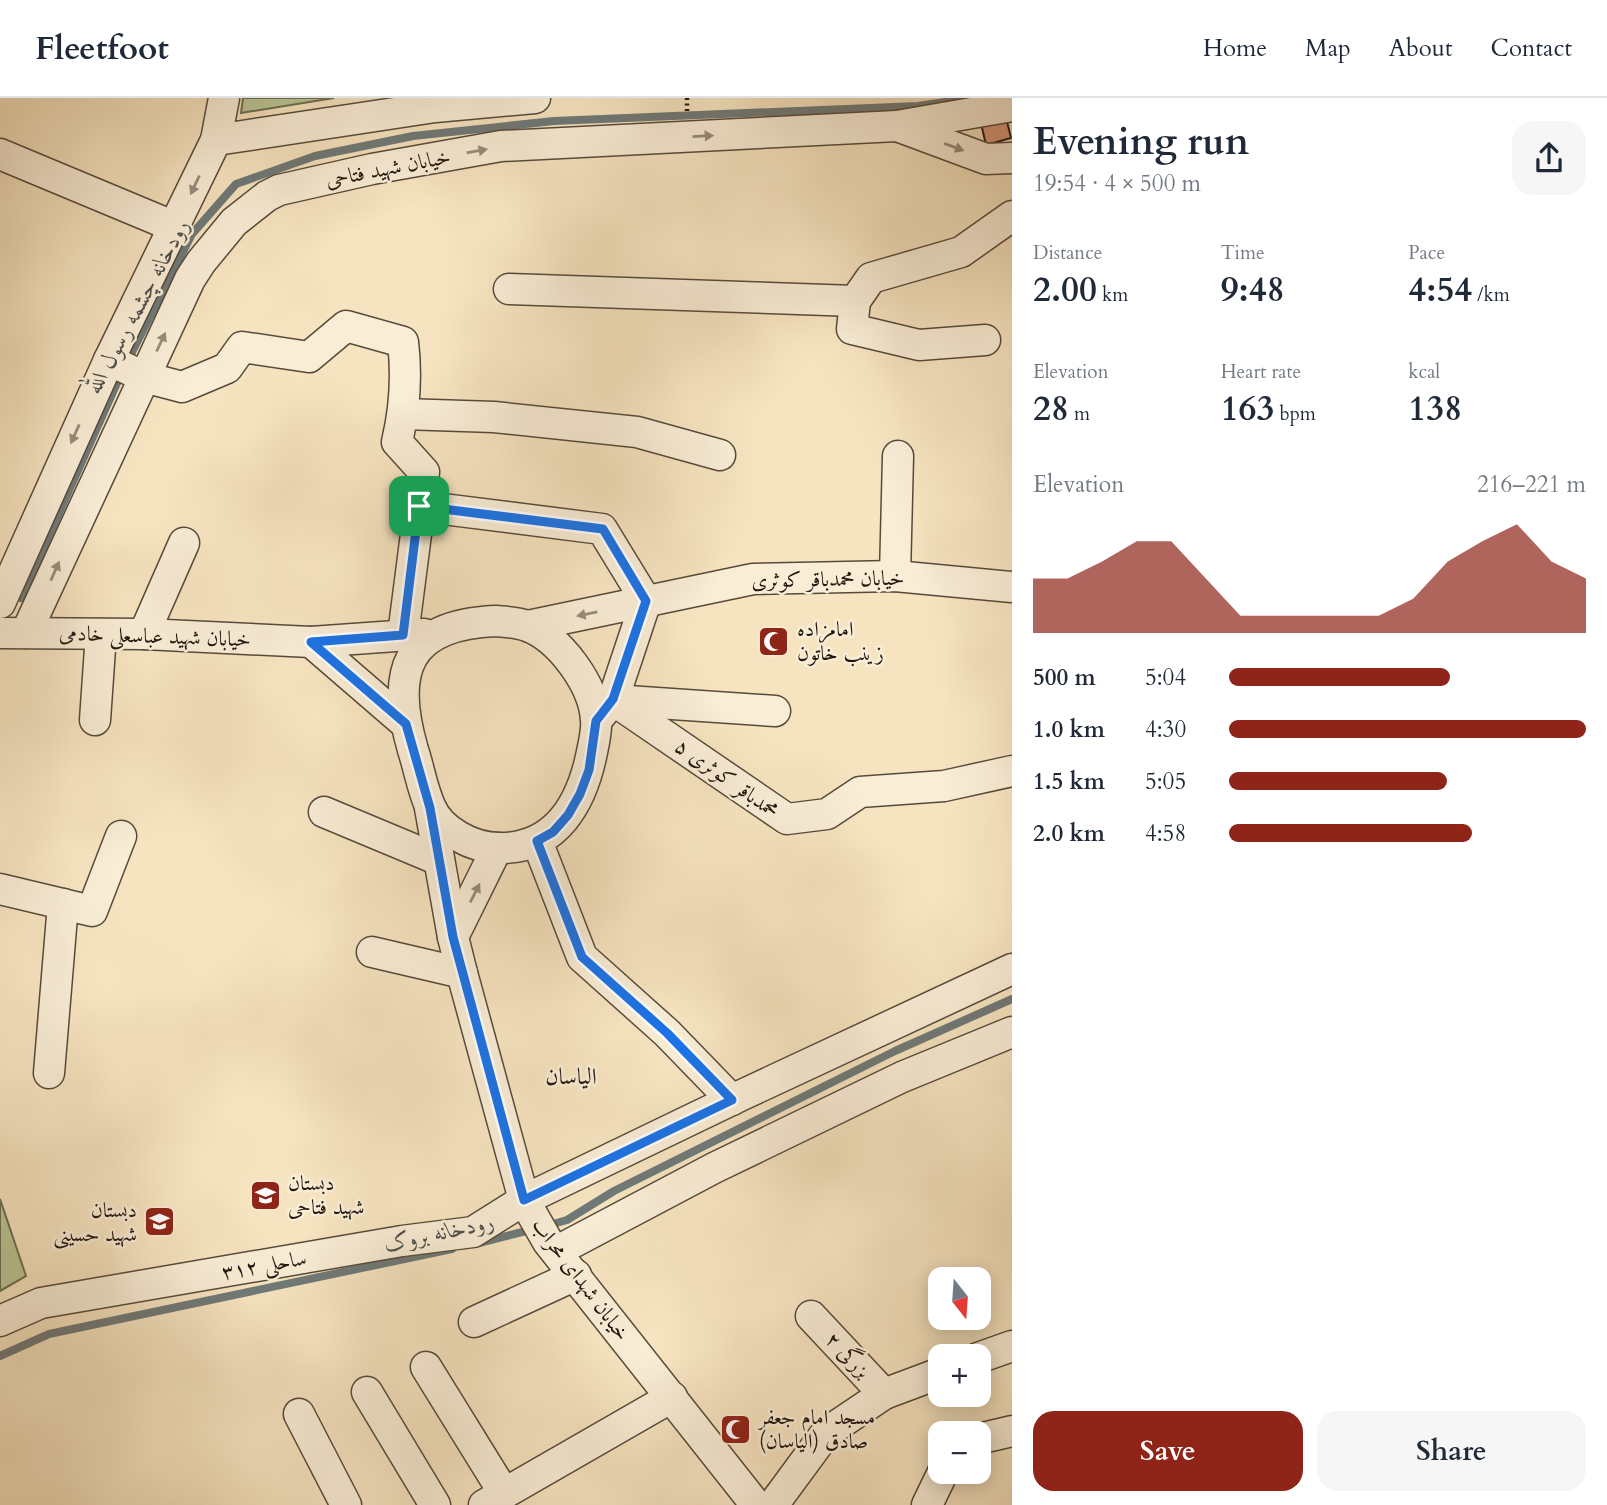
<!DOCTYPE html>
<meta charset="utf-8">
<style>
:root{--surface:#fff;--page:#f6f6f7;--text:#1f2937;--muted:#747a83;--line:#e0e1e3;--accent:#8f2418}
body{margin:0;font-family:Cardo,Amiri,serif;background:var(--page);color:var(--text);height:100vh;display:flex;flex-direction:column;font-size:26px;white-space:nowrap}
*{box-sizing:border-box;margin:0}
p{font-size:23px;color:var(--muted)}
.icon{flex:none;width:38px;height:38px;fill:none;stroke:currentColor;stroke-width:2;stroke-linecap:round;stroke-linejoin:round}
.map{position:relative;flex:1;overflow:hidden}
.details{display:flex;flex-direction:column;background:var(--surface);width:595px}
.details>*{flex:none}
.needle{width:46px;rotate:163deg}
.fabs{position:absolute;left:928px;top:1169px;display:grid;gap:14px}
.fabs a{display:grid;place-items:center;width:63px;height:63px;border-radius:14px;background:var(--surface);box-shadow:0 4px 18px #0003;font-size:35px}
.pin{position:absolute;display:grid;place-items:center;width:60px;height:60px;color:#fff;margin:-30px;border-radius:14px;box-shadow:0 4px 10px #0006}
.round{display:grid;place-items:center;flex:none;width:74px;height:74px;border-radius:21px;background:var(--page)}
.summary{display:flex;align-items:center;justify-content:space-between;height:119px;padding:0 21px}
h1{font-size:38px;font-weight:800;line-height:52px}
.stats{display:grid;grid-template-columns:repeat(3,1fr);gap:10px;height:119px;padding:7px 21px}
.stats div{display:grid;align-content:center}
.stats b{font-size:35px;font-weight:800}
.stats small{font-size:19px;font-weight:400}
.stats p{font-size:19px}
.chart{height:196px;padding:14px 21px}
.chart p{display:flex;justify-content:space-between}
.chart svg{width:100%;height:126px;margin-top:7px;fill:var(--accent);opacity:.7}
.action{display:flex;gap:14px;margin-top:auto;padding:14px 21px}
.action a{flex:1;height:80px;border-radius:21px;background:var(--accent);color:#fff;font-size:28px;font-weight:800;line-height:80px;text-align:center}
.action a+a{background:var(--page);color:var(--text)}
ul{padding:0 21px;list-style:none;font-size:23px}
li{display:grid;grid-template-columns:112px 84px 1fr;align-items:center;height:52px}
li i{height:18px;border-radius:9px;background:var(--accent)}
header{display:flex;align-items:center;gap:42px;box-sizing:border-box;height:98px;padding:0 35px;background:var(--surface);border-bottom:2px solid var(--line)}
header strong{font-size:33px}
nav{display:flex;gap:38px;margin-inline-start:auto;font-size:24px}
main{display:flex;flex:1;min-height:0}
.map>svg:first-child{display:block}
.green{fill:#bac595;stroke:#6e6e52;stroke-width:2}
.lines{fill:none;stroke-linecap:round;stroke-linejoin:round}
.stream{stroke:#6f7978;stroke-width:8}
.building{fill:#d9987e;stroke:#22160f;stroke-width:2}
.minor-casing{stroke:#574a3b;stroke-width:33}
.path{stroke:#22160f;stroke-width:4.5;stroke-dasharray:2 3.5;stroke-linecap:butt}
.minor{stroke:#f9edd6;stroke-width:30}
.oneway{fill:#988c7c}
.route-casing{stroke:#fff;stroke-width:14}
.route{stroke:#1a73e8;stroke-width:9}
.labels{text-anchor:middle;stroke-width:5;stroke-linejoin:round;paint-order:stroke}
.street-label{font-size:21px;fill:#22160f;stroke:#f9edd6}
.poi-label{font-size:21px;fill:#22160f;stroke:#f9edd6;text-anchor:start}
.water-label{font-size:23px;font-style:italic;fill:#4f504c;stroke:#f9edd6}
.neighbourhood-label{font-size:23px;fill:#22160f;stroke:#f9edd6}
</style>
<header>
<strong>Fleetfoot</strong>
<nav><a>Home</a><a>Map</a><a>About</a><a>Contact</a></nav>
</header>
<main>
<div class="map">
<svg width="1012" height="1407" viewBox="0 0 1012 1407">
<rect width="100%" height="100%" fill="#f6e4c0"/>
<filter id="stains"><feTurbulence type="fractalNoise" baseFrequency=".00286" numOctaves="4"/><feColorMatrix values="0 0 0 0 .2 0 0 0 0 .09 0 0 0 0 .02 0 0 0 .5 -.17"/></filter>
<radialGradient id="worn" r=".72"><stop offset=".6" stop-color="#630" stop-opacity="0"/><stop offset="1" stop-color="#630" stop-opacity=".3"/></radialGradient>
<g class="green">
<path d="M243 0H334L241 15Z"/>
<path d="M0 1101 26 1178 0 1193Z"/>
</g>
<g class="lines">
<g class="stream">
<path d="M127 264 192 136 236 86 315 58 413 38 554 23 918 8 972 0"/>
<path d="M21 500 121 276"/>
<path d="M546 1128 567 1122 614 1093 895 953 1012 901"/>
<path d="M475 1146 534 1131"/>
<path d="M0 1258 49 1236 452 1151"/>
</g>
</g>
<path class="building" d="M1005 15 1011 40 986 47 980 21Z"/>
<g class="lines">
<defs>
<g id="minor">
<path d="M897 28 986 61 1012 60"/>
<path d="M216 42 435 9 535 0"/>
<path d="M0 56 175 129"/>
<path d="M509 191 855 203 871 180 961 154 1012 118"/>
<path d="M855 203 852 231 919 247 985 242"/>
<path d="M109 262 144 279 182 289 227 270 242 249 309 259 346 228 403 244C407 278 405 310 397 344L424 374 403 537"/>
<path d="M403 316 494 319 637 334 720 357"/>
<path d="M419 408 602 431 646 503 613 602 601 617"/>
<path d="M895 478 898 358"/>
<path d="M0 505 109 262 216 42 224 0"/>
<path d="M495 523C505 524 517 524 527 528 560 540 594 587 596 622 597 632 594 644 592 654 582 704 557 751 499 750 473 750 440 733 430 708 422 690 419 670 413 652 390 573 406 527 495 523Z"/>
<path d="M528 528 753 481 895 478 1012 489"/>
<path d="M0 535 144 536 311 544 424 536"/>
<path d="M26 535 190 181 201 164 234 124 267 98 279 92 372 71 501 48 897 28 1012 8"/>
<path d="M144 536 184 445"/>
<path d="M311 544 406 626"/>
<path d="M613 602 787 721 827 716 860 694 944 688 1012 673"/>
<path d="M613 602 775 613"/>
<path d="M95 622 101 536"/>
<path d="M430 710 453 839 462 875 524 1102 548 1144 756 1407"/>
<path d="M324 714 439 762"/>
<path d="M537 743 582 859 667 935 732 1002"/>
<path d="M0 791 92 813 121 738"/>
<path d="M453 839 497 750"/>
<path d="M372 854 462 875"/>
<path d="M49 975 63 806"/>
<path d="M557 1153 714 1070 902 979 1012 934"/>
<path d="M811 1218 884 1296"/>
<path d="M0 1223 41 1205 402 1143 473 1134 524 1102 742 997 1012 871"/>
<path d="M474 1224 576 1177"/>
<path d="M978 1260 1012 1248"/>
<path d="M426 1269 504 1395"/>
<path d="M367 1294 435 1407"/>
<path d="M299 1316 346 1407"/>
<path d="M978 1341 1012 1333"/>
<path d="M484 1407 672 1299"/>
<path d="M773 1407 826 1335 884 1296 940 1275"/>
<path d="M927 1407 943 1374"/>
</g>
</defs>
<use href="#minor" class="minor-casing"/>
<path class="path" d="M687 0V13"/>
<use href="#minor" class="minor"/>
</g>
<defs><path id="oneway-solid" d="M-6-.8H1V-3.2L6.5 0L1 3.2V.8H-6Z" transform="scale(1.75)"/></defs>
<g class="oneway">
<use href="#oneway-solid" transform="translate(703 38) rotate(-3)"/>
<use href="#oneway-solid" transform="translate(954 49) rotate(20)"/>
<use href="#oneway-solid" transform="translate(477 53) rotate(-10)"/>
<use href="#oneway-solid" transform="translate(195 87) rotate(115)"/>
<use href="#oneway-solid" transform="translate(161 244) rotate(-65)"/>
<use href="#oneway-solid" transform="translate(75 336) rotate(114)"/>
<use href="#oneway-solid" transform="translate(55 473) rotate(-66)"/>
<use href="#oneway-solid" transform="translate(587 516) rotate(168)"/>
<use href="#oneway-solid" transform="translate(475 795) rotate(-63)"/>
</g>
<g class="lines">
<defs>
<path id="route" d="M419 408 603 431 646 503 613 601 596 623 589 672 580 696 568 717 553 734 537 743 582 859 667 935 732 1002 524 1102 453 839 430 710 406 626 311 544 403 537Z"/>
</defs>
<use href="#route" class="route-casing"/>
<use href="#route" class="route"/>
</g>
<defs>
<symbol id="mosque-square" viewBox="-11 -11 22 22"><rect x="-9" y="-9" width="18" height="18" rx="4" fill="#8f2418" stroke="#f9edd6"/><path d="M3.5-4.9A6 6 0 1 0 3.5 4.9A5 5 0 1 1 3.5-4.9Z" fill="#fff"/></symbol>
<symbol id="school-square" viewBox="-11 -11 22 22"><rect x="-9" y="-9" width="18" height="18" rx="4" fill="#8f2418" stroke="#f9edd6"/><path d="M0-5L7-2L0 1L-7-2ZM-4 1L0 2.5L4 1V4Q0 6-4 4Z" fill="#fff"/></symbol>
</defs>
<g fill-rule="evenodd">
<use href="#mosque-square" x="756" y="526" width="35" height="35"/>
<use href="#school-square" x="248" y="1080" width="35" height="35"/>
<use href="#school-square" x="142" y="1106" width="35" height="35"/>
<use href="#mosque-square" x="718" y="1314" width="35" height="35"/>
</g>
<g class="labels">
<g class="street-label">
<text transform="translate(388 70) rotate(-11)" y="7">خیابان شهید فتاحی</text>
<text transform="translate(828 481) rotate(-1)" y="7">خیابان محمدباقر کوثری</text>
<text transform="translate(155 538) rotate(2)" y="7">خیابان شهید عباسعلی خادمی</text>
<text transform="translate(727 680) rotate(35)" y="7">محمدباقر کوثری ۵</text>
<text transform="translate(264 1167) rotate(-10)" y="7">ساحلی ۳۱۲</text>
<text transform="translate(581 1181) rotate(53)" y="7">خیابان شهدای محراب</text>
<text transform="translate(848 1257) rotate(47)" y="7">بزرگی ۲</text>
</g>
<g class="poi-label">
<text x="797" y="538">امامزاده<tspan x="797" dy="24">زینب خاتون</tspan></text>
<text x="288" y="1092">دبستان<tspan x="288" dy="24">شهید فتاحی</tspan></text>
<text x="137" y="1119" text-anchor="end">دبستان<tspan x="137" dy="24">شهید حسینی</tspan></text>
<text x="759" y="1326">مسجد امام جعفر<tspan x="759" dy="24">صادق (الیاسان)</tspan></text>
</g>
<g class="water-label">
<text transform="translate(137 208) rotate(-62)" y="8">رودخانه چشمه رسول الله</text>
<text transform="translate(439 1134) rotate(-12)" y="8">رودخانه بروک</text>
</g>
<g class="neighbourhood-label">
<text x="571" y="986">الیاسان</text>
</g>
</g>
<rect width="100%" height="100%" filter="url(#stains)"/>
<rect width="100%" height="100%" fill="url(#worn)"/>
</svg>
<div class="fabs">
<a><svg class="needle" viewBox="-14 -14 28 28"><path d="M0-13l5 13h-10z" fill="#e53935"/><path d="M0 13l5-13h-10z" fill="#747a83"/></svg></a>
<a>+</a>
<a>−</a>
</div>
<div class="pin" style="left:419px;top:408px;background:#1e9e55"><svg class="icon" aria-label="arrive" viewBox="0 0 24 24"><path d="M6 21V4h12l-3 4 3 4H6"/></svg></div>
</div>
<section class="details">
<div class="summary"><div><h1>Evening run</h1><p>19:54 · 4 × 500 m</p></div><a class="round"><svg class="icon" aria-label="share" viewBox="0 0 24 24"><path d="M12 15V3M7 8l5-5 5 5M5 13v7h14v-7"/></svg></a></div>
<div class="stats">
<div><p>Distance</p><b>2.00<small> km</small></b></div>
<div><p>Time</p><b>9:48</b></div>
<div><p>Pace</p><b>4:54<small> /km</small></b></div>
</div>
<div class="stats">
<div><p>Elevation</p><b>28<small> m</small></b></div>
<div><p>Heart rate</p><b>163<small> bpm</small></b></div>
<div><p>kcal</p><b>138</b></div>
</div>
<div class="chart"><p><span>Elevation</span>216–221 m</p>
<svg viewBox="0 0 160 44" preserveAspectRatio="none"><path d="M0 44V25L10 25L20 19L30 12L40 12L50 25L60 38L70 38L80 38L90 38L100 38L110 32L120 19L130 12L140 6L150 19L160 25V44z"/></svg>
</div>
<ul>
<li><b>500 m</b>5:04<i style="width:62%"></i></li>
<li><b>1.0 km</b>4:30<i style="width:100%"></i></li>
<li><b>1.5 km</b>5:05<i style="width:61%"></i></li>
<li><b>2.0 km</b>4:58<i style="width:68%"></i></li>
</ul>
<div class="action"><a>Save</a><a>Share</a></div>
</section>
</main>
